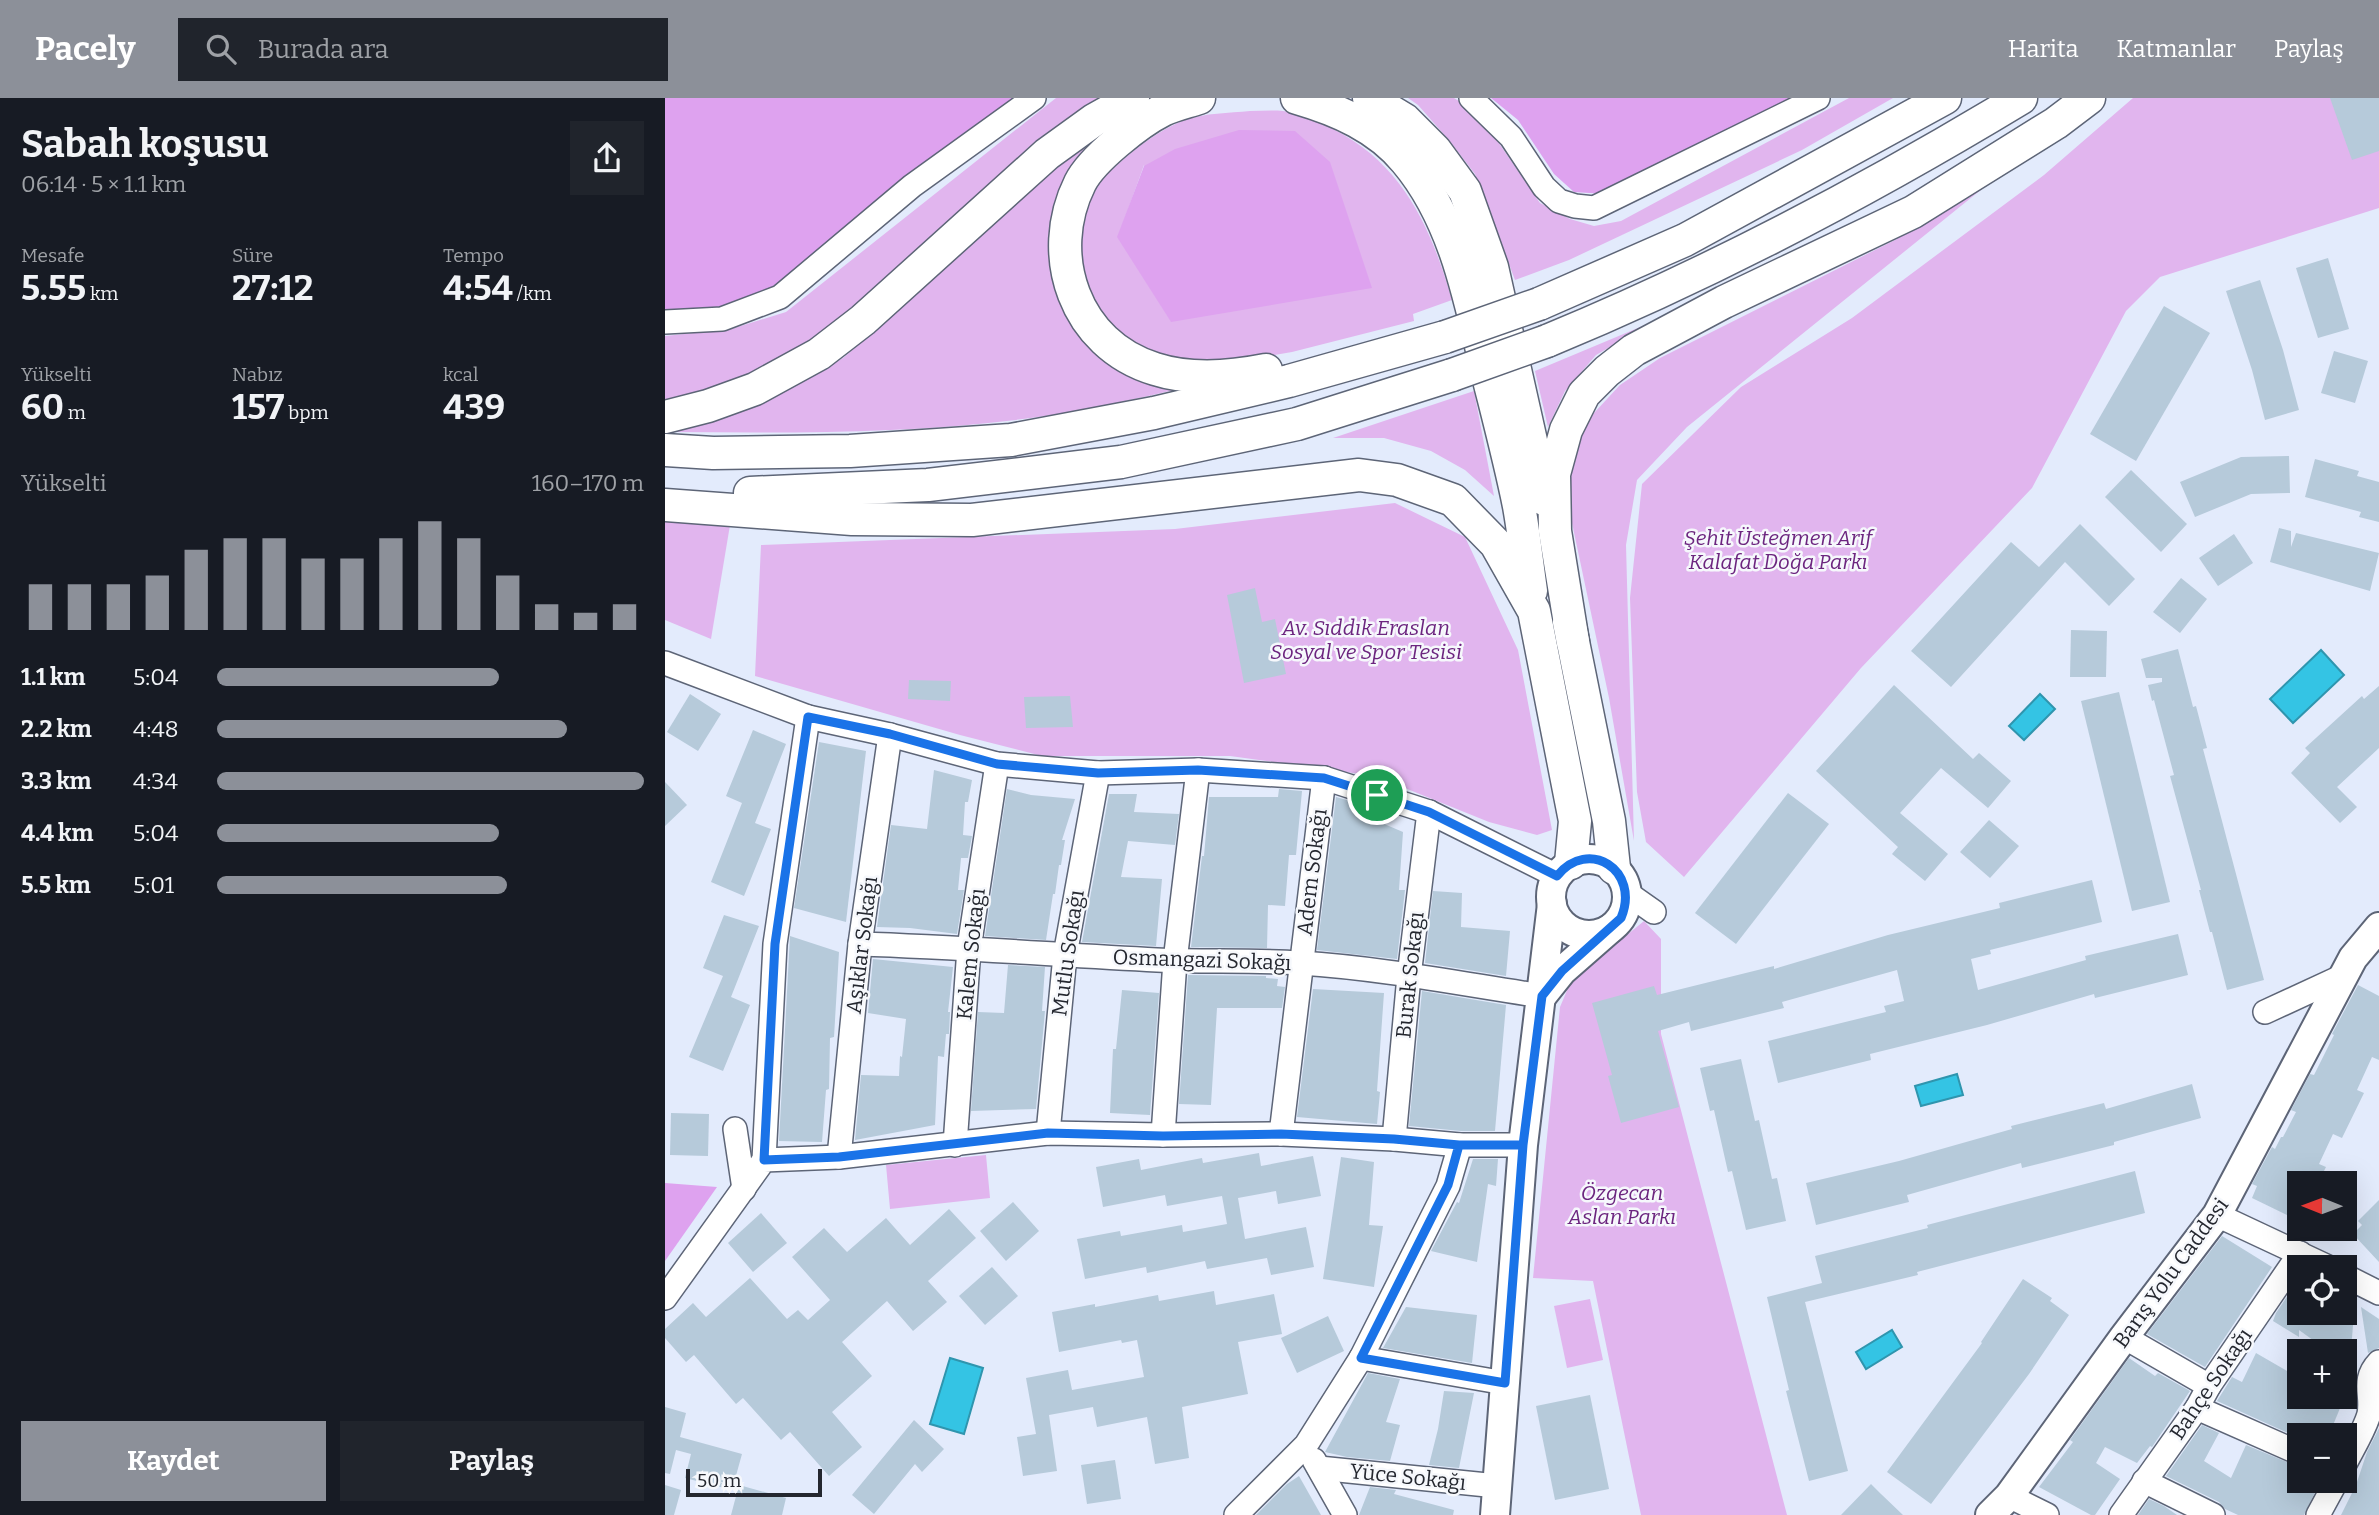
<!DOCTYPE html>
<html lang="tr">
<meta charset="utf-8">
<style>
:root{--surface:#171b24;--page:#20242c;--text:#f1f3f6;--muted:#9ea1a6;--accent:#8c9099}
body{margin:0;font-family:Bitter,serif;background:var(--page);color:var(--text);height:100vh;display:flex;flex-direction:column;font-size:26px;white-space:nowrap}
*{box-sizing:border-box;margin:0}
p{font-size:23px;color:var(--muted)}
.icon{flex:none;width:38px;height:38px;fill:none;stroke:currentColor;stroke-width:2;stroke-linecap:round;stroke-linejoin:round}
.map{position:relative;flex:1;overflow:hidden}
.side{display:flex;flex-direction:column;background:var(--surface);width:665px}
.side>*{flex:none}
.needle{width:46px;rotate:271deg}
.controls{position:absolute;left:1622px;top:1073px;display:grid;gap:14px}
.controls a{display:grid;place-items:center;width:70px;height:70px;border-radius:0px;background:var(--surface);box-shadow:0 7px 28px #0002;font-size:35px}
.scale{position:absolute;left:21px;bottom:18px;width:136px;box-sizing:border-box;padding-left:7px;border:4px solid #24272f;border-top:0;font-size:19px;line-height:24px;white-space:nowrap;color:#24272f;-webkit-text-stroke:5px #f6f8fc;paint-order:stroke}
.pin{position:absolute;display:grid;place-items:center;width:60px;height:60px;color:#fff;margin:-30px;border:4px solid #fff;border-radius:50%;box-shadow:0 2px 7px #0007}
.round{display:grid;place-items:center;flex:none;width:74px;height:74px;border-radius:0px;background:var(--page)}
.summary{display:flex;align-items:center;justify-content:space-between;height:119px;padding:0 21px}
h1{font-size:38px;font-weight:700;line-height:52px}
.stats{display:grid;grid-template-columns:repeat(3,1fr);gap:10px;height:119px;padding:7px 21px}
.stats div{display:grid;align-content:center}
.stats b{font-size:35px;font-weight:700}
.stats small{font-size:19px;font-weight:400}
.stats p{font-size:19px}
.chart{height:196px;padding:14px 21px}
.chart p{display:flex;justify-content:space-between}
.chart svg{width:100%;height:126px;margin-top:7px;stroke:var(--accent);stroke-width:6}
.cta{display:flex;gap:14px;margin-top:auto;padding:14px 21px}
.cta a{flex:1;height:80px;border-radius:0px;background:var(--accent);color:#fff;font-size:28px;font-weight:700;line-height:80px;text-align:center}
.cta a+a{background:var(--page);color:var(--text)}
ul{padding:0 21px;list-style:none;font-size:23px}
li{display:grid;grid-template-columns:112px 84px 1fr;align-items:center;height:52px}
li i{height:18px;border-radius:9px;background:var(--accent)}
header{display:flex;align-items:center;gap:42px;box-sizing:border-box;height:98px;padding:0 35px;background:var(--accent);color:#fff}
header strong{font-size:33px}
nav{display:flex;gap:38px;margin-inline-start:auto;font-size:24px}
.search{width:490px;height:63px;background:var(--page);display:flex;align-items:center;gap:18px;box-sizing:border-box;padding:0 24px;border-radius:0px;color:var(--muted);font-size:26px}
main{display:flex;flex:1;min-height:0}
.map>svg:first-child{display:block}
.green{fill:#e1b5ee;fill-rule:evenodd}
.forest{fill:#dea2ef}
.water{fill:#34c4e4;stroke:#2f95ae;stroke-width:2}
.building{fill:#b6cada}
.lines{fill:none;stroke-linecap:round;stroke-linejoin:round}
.minor-casing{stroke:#5d6577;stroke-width:26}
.major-casing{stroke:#5d6577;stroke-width:32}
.highway-casing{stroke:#5d6577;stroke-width:35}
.minor{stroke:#fff;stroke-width:23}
.major{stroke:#fff;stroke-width:28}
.highway{stroke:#fff;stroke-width:32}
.highway-bridge-casing{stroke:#5d6577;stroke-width:35;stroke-linecap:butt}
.highway-bridge{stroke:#fff;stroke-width:32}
.route-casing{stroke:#fff;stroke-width:14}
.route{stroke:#1a73e8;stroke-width:9}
.labels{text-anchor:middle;stroke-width:5;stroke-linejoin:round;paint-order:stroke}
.park-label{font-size:21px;font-style:italic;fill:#6c257f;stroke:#f6f8fc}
.street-label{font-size:21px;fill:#24272f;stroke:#f6f8fc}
</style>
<header>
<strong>Pacely</strong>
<div class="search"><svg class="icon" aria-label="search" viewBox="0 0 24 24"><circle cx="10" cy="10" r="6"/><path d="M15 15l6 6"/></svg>Burada ara</div>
<nav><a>Harita</a><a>Katmanlar</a><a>Paylaş</a></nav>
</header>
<main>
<section class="side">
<div class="summary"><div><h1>Sabah koşusu</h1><p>06:14 · 5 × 1.1 km</p></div><a class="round"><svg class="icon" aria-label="share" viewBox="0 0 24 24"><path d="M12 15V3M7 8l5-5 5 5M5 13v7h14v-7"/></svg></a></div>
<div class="stats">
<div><p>Mesafe</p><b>5.55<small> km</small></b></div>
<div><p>Süre</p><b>27:12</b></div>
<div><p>Tempo</p><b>4:54<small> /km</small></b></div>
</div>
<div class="stats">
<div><p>Yükselti</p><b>60<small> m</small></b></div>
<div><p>Nabız</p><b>157<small> bpm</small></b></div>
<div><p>kcal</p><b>439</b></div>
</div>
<div class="chart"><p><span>Yükselti</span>160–170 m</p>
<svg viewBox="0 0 160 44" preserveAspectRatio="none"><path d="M5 44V28M15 44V28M25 44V28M35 44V25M45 44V16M55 44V12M65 44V12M75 44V19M85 44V19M95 44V12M105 44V6M115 44V12M125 44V25M135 44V35M145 44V38M155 44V35"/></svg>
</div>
<ul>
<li><b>1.1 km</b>5:04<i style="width:66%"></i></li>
<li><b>2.2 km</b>4:48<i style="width:82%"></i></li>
<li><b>3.3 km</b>4:34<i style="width:100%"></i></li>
<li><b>4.4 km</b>5:04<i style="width:66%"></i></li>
<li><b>5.5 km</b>5:01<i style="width:68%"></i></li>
</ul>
<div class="cta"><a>Kaydet</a><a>Paylaş</a></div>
</section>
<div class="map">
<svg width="1714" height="1417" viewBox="0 0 1714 1417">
<rect width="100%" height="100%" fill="#e3ebfc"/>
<g class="green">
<path d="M391 0H442L390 30 184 218 96 276 51 291 0 302V238L66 231 121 214Z"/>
<path d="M743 0H789L794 3 829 38 875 105 905 121 929 128 956 123 1184 0H1228L1137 52 904 162 850 182 810 76 783 41 753 7Z"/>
<path d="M1468 0H1714V110L1495 179 1461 213 1367 390 1196 570 1019 779 981 744 972 694 965 500 977 386 1076 289 1187 220 1379 77Z"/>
<path d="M482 7 438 39 387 169 400 217 428 252 470 280 520 290C471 300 422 313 373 319 251 336 128 335 5 334L86 310 132 287 178 260 240 207 397 60Z"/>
<path d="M585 13C596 13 607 12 618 13 634 15 653 24 668 31 739 67 766 130 787 202L748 216 749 223 627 254 553 267 509 262 481 254 428 213 410 163 417 110 443 68 447 72C465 54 495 31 520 22 540 15 564 15 585 13ZM479 67 506 223 453 139Z"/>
<path d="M1343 70 1022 329 972 382 961 447 969 743 944 600 907 425 905 355 929 315 955 287 995 260 1232 141 1229 135Z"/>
<path d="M992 222 931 257 900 293 883 329 870 273Z"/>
<path d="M809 293 829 398 800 372 766 353 719 340H668Z"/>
<path d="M730 405 800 439 853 552 887 732 872 737 824 724 710 678 565 658H377L295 637 90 578 96 447 510 431Z"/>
<path d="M0 421 65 427 46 541 0 522Z"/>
<path d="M979 823 996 841V936L1122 1417H976L928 1183 868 1180 895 909 906 883Z"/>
<path d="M321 1057 325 1100 225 1111 221 1067Z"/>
<path d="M925 1201 938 1262 902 1270 889 1208Z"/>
</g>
<g class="forest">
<path d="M0 0H348L113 190 55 213 0 214Z"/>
<path d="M826 0H1127L993 72 940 96 909 94 889 76 853 22Z"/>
<path d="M574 32 630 33 665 64 707 190 506 224 452 139 479 68 510 51Z"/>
<path d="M0 1085 52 1089 0 1163Z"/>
</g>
<g class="water">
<path d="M1656 552 1679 577 1628 625 1605 601Z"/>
<path d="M1375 596 1390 611 1359 642 1344 628Z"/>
<path d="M1292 976 1298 997 1256 1008 1250 988Z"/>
<path d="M1227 1232 1237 1249 1201 1271 1191 1254Z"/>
<path d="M285 1260 318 1270 299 1336 265 1326Z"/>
</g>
<g class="building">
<path d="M1665 0H1714V53L1687 62Z"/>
<path d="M1663 160 1684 231 1653 240 1631 170Z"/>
<path d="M1595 182 1618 252 1634 312 1600 322 1587 272 1561 193Z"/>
<path d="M1499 208 1545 235 1471 363 1425 336Z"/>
<path d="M1669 253 1703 263 1690 305 1656 295Z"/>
<path d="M1624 358 1625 395 1586 396 1530 419 1515 384 1576 359Z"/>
<path d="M1650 361 1694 373 1692 378 1714 384V424L1694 419 1696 414 1640 399Z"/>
<path d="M1466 372 1522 426 1496 454 1440 399Z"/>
<path d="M1415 426 1470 481 1444 508 1400 464 1286 589 1246 553 1346 444 1374 469Z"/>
<path d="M1614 430 1626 433V449L1631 435 1714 455 1705 493 1605 464Z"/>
<path d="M1569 436 1588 465 1553 488 1534 460Z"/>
<path d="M1516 480 1542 501 1515 535 1488 514Z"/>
<path d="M590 490 597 524 610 521 621 576 579 585 562 497Z"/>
<path d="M1406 532 1442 533 1441 579H1405Z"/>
<path d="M1513 551 1528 609 1531 608 1542 650 1538 651 1599 882 1562 892 1547 834H1545L1534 792H1536L1505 678 1509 677 1489 602 1487 603 1483 587 1497 584V580H1481L1476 561Z"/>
<path d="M244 582 286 583 285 603 243 601Z"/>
<path d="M1229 587 1308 661 1314 655 1346 683 1323 710 1276 670 1235 715 1283 756 1260 783 1227 756 1233 749 1151 673Z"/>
<path d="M1714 588V650L1672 689 1692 709 1675 725 1626 675 1645 655 1640 650 1697 598 1699 601Z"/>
<path d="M1454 594 1505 804 1467 813 1416 603Z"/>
<path d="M25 596 56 616 33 653 2 634Z"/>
<path d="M405 598 408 629 361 630 359 599Z"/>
<path d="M88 632 121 646 90 725 106 731 79 798 46 784 77 705 61 698Z"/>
<path d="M154 644 201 653 181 824 129 810Z"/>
<path d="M269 672 307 682 303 704H300L298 737 307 738 303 760H296L293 792H299L292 836 245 830 212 829 226 727 262 731Z"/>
<path d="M0 684 22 707 0 728Z"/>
<path d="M342 691 366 697 410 701 397 742H400L396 767H394L390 796H388L381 842 320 838Z"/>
<path d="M614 691 637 693 631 757H624L620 808 603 807 602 850 526 849 537 758H539L544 699H613Z"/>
<path d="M1123 695 1164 726 1071 846 1030 815Z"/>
<path d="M444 696H472L469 714 514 716 510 747 463 743 456 779 497 781 491 848 417 844Z"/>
<path d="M671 699 692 705 691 714 738 734 734 792H740L732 861 652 852Z"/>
<path d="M1324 722 1354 748 1325 780 1295 754Z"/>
<path d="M1427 782 1437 824 1325 852 1326 856 1306 861 1313 892 1421 862 1420 858 1513 836 1523 877 1430 900 1429 896 1322 927 1205 956 1206 962 1113 985 1103 943 1221 914 1219 908 1239 903 1232 872 1117 904 1119 910 1026 933 1024 924 993 933 1014 1009 956 1025 943 978 947 977 927 905 989 888 992 897 1109 868V871L1223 837 1335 810 1334 805Z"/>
<path d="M768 793 797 795 796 829 845 833 841 878 760 865Z"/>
<path d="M59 817 94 828 66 899 85 907 58 973 24 959 58 878 38 870Z"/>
<path d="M125 838 174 854 169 939 165 940 164 991 161 992 157 1044 114 1043Z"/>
<path d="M208 861 288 869 283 914H285L284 936H281L279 959 273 958 270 1027 190 1042 196 977 234 978 235 958 237 959 241 921 203 915Z"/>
<path d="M343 867 380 869 377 913H380L371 1011 306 1013 313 914 339 915Z"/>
<path d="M523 877 601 878V880L613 881 612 888 620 889 617 910H552L546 1007 514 1006Z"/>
<path d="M1693 887 1714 898V962L1707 959 1692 992 1699 995 1677 1040 1668 1036 1654 1066 1661 1069 1653 1085H1634V1112L1630 1110 1626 1119 1587 1100 1592 1088 1587 1086 1607 1049 1610 1051 1616 1039H1618L1631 1014 1626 1012 1645 976 1649 977 1669 937 1667 936Z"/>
<path d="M648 891 719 895 712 993 715 994 712 1026 632 1019Z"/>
<path d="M457 892 494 895 485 1017 445 1015 448 951H451Z"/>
<path d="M757 893 841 907 830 1033H796L744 1028Z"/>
<path d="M1076 961 1090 1023 1094 1022 1107 1081 1112 1080 1121 1123 1081 1132 1067 1073 1063 1074 1049 1012 1045 1013 1035 970Z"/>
<path d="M1527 986 1536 1020 1449 1044V1047L1357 1070 1356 1065 1242 1097 1244 1104 1151 1127 1141 1085 1234 1063 1347 1031 1346 1028 1439 1005 1441 1011Z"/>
<path d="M6 1015 44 1016 43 1058 5 1057Z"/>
<path d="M594 1055 596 1068 648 1058 656 1098 613 1106 611 1093 573 1100 580 1141 641 1129 649 1169 606 1177 602 1160 542 1171 540 1163 482 1175 481 1169 420 1181 412 1141 455 1133 456 1138 517 1127 518 1134 562 1126 557 1098 502 1108 500 1097 438 1109 431 1069 474 1061 476 1072 537 1060 538 1065Z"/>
<path d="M676 1059 709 1064 704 1127 718 1128 709 1189 658 1181Z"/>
<path d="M808 1061H833L831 1088 823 1086 812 1164 766 1153 792 1104 794 1105Z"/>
<path d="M1470 1073 1480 1115 1252 1174 1253 1177 1140 1204 1183 1373 1144 1383 1121 1293 1124 1292 1102 1199 1157 1185 1150 1158 1263 1130 1262 1127Z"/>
<path d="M1714 1102V1164L1688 1136 1697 1127 1693 1123Z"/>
<path d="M348 1104 374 1133 341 1163 315 1133Z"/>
<path d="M284 1111 311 1140 263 1183 282 1204 248 1233 222 1203 177 1244 207 1278 167 1314 197 1349 164 1378 125 1334 116 1342 78 1300 71 1306 29 1257 21 1264 0 1240V1231L28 1205 41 1219 85 1180 122 1221 133 1212 143 1222 165 1202 127 1159 159 1130 182 1154 221 1120 245 1147Z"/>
<path d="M96 1115 122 1145 88 1174 63 1145Z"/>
<path d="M1557 1138 1607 1169 1540 1269 1482 1236Z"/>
<path d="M327 1169 353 1198 320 1227 294 1198Z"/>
<path d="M1358 1181 1387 1200 1385 1203 1404 1217 1364 1276 1266 1406 1222 1374 1317 1245 1316 1244Z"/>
<path d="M1634 1181V1214H1689L1687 1240 1682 1253H1663L1634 1232V1239L1608 1223 1611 1215Z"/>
<path d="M549 1193 551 1207 609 1196 617 1236 573 1244 583 1296 517 1309 524 1360 490 1366 482 1319 432 1329 428 1309 384 1317 392 1373 358 1378 352 1339 371 1336 361 1280 403 1272 407 1292 479 1279 472 1242 457 1245 456 1242 394 1254 387 1214 430 1206V1209L493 1197 494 1203Z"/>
<path d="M741 1209 812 1217 807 1265 718 1250Z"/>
<path d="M1696 1209 1714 1221V1250L1703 1255Z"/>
<path d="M663 1218 679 1253 632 1275 616 1240Z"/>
<path d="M1591 1255 1634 1280V1298H1680L1664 1337H1634V1340L1552 1303 1567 1279 1577 1284Z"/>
<path d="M1464 1260 1490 1278 1493 1275 1525 1293 1487 1349 1485 1348 1472 1365 1440 1349 1431 1365 1455 1381 1430 1417H1426L1374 1389 1408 1344 1405 1342Z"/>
<path d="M703 1275 735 1281 721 1324 735 1327 725 1363 682 1359 660 1354Z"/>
<path d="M779 1293 809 1295 794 1370 764 1367 773 1331Z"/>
<path d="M925 1297 944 1391 890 1402 871 1308Z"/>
<path d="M0 1309 21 1315 15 1339 77 1356 67 1392 20 1380 26 1356 11 1352 5 1376 0 1375Z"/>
<path d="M249 1322 279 1351 257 1374 250 1366 209 1416 187 1397Z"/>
<path d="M1537 1327 1554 1335 1539 1363 1566 1380 1581 1347 1634 1369V1382H1656L1639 1417H1573L1560 1411 1554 1404 1501 1378Z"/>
<path d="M1714 1330V1417H1676L1691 1387 1702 1354Z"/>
<path d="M450 1362 456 1401 422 1406 416 1367Z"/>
<path d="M634 1378 656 1417H591L622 1386Z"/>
<path d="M1206 1386 1216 1396 1238 1417H1176Z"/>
<path d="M0 1387 16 1392 9 1417H0Z"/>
<path d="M74 1387 121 1400 117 1417H66Z"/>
<path d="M705 1389 731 1392 729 1396 789 1412 788 1417H694Z"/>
<path d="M1484 1401 1499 1408 1512 1417H1473Z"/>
</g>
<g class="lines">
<defs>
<g id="minor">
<path d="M806 0 846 39 879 89 894 103 910 108 929 110 1153 0"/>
<path d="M0 224 57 221 115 199 247 88 369 0"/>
<path d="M0 565 143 619 225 637 332 666 433 675 533 672 659 680 764 714 892 778"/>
<path d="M962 795 989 814"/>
<path d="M195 846C294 849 393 857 492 862 540 864 588 862 635 865 716 870 797 886 877 898"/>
<path d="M1600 914 1678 878"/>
<path d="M70 1031 79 1091"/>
<path d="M383 1035 400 857 433 675"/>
<path d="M616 1036 659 680"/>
<path d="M498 1037 510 863 533 672"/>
<path d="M729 1041 744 878 764 714"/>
<path d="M290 1047 304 850 332 666"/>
<path d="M174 1059 195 846 225 637"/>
<path d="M99 1062 110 846 143 619"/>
<path d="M1552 1117 1663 1169"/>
<path d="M1680 1178 1714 1195"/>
<path d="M0 1200 99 1062 174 1059 383 1035 498 1037 616 1036 729 1041 795 1047H858"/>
<path d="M1459 1239 1544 1288"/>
<path d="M696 1260 840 1285"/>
<path d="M1532 1310 1634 1355"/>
<path d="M649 1362 680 1417"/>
<path d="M1680 1366C1687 1352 1700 1331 1704 1316 1708 1296 1696 1283 1714 1264"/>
<path d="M654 1370 832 1388"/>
<path d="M1479 1383 1548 1417"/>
<path d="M1344 1398 1382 1417"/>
<path d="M571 1417 641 1347 696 1260 783 1088 795 1047"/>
<path d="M1456 1417 1532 1310 1544 1288 1635 1155"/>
<path d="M1653 1417 1672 1382"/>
</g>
<g id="major">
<circle cx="924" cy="799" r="38"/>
<path d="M877 898 897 873 945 831"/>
<path d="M830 1417 858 1047 887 806"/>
<path d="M1325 1417 1344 1398 1459 1239 1552 1117 1688 860 1714 829"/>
</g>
<g id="highway">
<path d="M534 0C522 4 509 7 498 12 474 24 427 61 415 85 379 157 410 247 490 271 524 282 566 279 601 272"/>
<path d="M632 0C673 12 713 29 741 63 790 121 805 201 822 274 833 318 845 363 854 408 859 436 862 465 866 493"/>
<path d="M704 0 740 22 770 52 800 93 827 169 879 401"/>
<path d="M874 206 1020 142 1280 0"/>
<path d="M882 243C1047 175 1204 92 1356 0"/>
<path d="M0 319 43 308 90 291 154 256 198 222 382 56 429 22 468 0"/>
<path d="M0 352 48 355 185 353 346 342 489 315 624 283 780 239"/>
<path d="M85 395 263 387 456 364 632 326 787 277"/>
<path d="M0 407 187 421 307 422 694 377 732 382 788 402 831 446 869 513 910 723 906 765"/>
<path d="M904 524 944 723 949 770"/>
<path d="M908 544 890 433 889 376 901 332 919 296 942 273 969 252 1059 204 1248 114 1391 25 1424 0"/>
</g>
</defs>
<use href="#minor" class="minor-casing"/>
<use href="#major" class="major-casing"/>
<use href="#highway" class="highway-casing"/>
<use href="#minor" class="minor"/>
<use href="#major" class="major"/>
<use href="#highway" class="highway"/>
<defs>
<g id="highway-bridge">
<path d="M780 239 874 206"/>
<path d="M787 277 882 243"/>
</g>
</defs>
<use href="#highway-bridge" class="highway-bridge-casing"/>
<use href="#highway-bridge" class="highway-bridge"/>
</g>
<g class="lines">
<defs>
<path id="route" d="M712 697 659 680 533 672 433 675 332 666 225 636 143 619 110 846 99 1062 174 1059 383 1035 498 1038 616 1036 729 1041 794 1047H858L840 1285 696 1260 783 1087 794 1047H858L877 898 897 873 956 820C976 772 923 739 892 778L764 714 712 697"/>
</defs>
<use href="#route" class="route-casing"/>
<use href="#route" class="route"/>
</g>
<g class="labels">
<g class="park-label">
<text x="1113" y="447">Şehit Üsteğmen Arif<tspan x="1113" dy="24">Kalafat Doğa Parkı</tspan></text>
<text x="701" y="537">Av. Sıddık Eraslan<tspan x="701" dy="24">Sosyal ve Spor Tesisi</tspan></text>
<text x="957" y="1102">Özgecan<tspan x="957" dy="24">Aslan Parkı</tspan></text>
</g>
<g class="street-label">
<text transform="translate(647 774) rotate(-83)" y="7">Adem Sokağı</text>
<text transform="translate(197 847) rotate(-83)" y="7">Aşıklar Sokağı</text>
<text transform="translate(403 855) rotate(-82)" y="7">Mutlu Sokağı</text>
<text transform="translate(306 856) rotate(-84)" y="7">Kalem Sokağı</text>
<text transform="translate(537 862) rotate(2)" y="7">Osmangazi Sokağı</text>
<text transform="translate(745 877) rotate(-84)" y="7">Burak Sokağı</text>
<text transform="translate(1506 1175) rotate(-54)" y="7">Barış Yolu Caddesi</text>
<text transform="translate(1546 1286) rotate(-56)" y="7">Bahçe Sokağı</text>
<text transform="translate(743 1379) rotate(6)" y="7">Yüce Sokağı</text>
</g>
</g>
</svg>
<div class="controls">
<a><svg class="needle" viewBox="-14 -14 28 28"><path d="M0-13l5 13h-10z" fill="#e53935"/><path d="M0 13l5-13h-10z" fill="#9ea1a6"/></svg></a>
<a><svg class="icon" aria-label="locate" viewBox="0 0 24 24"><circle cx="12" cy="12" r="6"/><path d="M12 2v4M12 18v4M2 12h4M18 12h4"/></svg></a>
<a>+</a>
<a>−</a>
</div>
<div class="scale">50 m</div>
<div class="pin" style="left:712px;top:697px;background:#1e9e55"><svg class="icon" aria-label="arrive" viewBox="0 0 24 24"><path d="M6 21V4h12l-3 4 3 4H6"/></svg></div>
</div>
</main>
